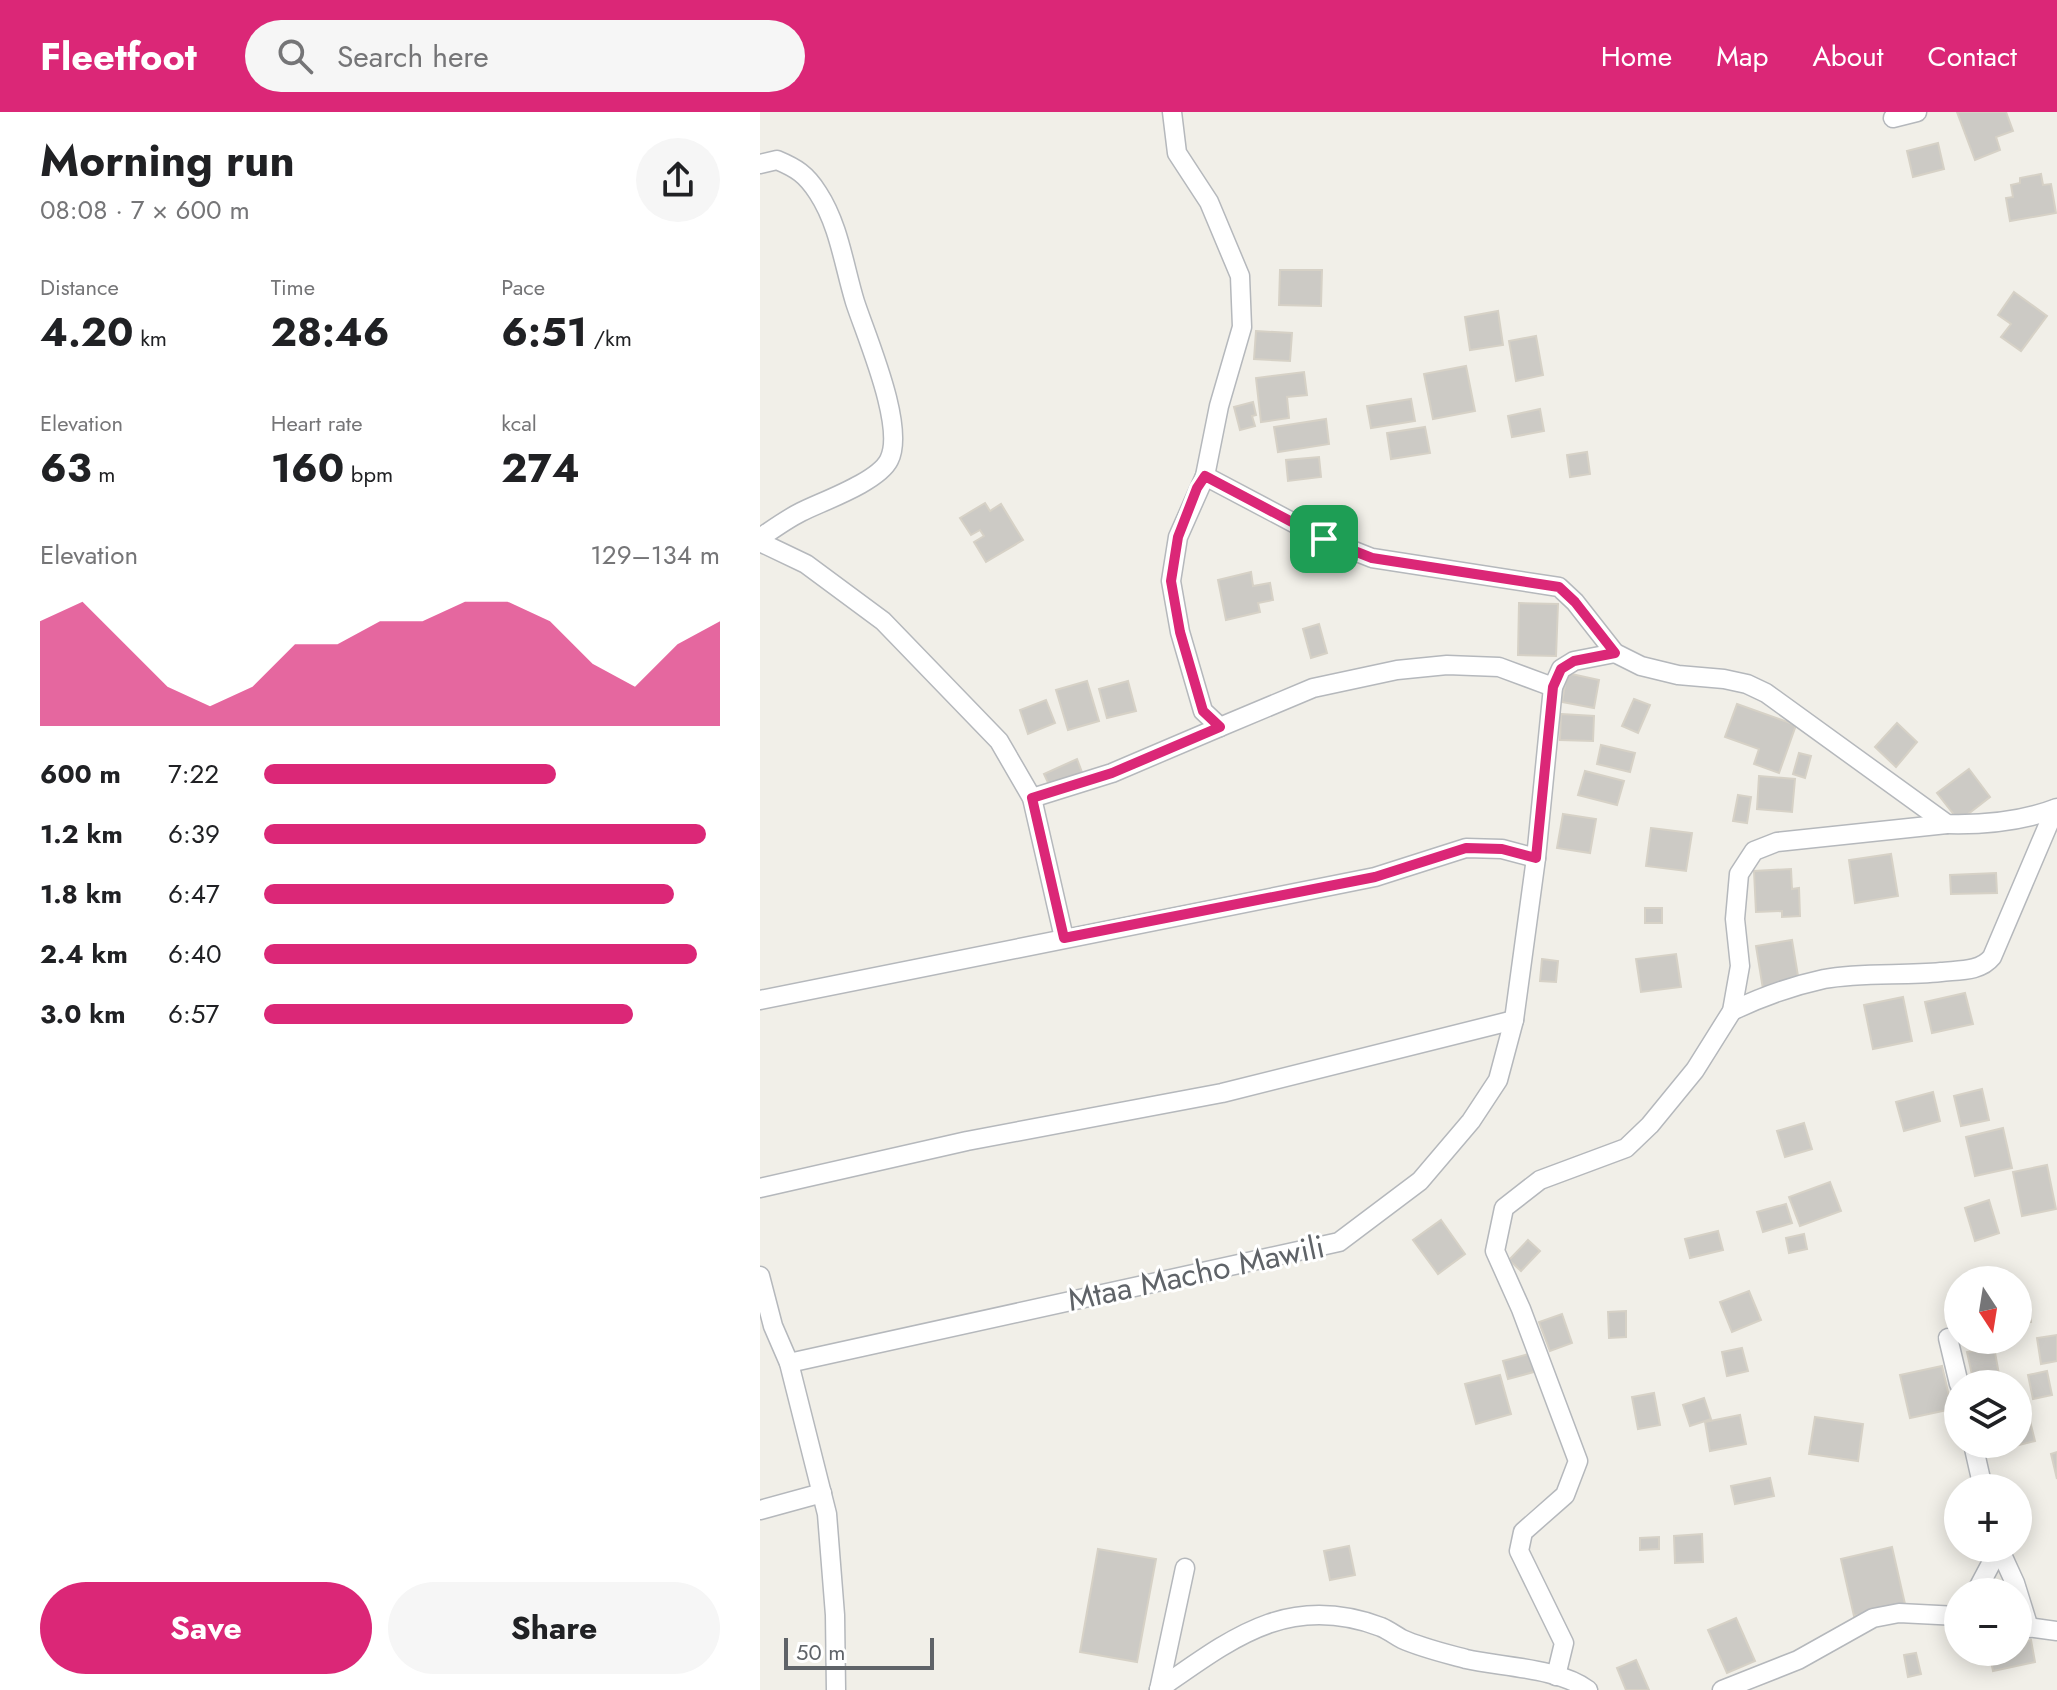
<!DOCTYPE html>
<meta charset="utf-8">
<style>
:root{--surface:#fff;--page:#f6f6f6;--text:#202124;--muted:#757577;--accent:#db2777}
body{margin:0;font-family:Jost,sans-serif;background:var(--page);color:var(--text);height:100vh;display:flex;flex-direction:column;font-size:30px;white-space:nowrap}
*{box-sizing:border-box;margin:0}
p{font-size:26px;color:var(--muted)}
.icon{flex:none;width:44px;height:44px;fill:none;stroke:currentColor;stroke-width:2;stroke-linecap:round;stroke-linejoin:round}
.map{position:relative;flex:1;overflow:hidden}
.details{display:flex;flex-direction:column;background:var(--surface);width:760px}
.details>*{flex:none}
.needle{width:52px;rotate:168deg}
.buttons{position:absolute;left:1184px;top:1154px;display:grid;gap:16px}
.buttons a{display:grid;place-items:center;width:88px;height:88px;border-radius:50%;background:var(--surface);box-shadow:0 4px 20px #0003;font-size:40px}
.scale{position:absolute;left:24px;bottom:20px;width:150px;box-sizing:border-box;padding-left:8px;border:4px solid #5f6368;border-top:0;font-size:22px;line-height:28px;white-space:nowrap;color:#5f6368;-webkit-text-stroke:6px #fff;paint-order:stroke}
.pin{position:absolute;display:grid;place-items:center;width:68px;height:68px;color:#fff;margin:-34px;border-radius:16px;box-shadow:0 4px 12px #0006}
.round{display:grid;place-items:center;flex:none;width:84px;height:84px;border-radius:42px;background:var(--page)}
.summary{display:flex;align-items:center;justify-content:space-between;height:136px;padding:0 40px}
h1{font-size:44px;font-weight:700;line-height:60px}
.metrics{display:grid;grid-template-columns:repeat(3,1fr);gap:12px;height:136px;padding:8px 40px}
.metrics div{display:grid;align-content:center}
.metrics b{font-size:40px;font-weight:700}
.metrics small{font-size:22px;font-weight:400}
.metrics p{font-size:22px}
.chart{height:224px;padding:16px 40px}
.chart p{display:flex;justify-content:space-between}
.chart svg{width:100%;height:144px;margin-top:8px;fill:var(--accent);opacity:.7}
.action{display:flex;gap:16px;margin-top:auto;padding:16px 40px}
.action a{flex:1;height:92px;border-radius:48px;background:var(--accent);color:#fff;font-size:32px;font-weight:700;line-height:92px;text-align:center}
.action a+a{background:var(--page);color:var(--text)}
ul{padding:0 40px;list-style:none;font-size:26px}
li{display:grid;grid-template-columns:128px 96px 1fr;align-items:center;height:60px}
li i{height:20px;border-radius:10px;background:var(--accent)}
header{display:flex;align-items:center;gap:48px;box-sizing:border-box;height:112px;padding:0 40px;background:var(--accent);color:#fff}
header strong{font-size:38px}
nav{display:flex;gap:44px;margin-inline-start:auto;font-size:28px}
.search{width:560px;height:72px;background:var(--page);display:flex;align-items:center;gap:20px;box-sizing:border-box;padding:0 28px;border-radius:44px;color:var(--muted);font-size:30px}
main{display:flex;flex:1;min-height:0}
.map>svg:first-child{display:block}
.building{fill:#cccac5;stroke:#d6d1c6;stroke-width:2}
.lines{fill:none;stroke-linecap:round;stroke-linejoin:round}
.minor-casing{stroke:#b5b8bc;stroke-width:21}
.minor{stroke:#fff;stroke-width:18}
.route-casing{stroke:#fff;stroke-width:16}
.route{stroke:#db2777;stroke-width:10}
.labels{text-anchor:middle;stroke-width:6;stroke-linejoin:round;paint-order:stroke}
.street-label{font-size:32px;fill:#5f6368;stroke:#fff}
</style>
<header>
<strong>Fleetfoot</strong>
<div class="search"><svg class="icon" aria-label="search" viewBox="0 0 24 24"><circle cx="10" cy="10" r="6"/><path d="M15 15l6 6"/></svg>Search here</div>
<nav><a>Home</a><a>Map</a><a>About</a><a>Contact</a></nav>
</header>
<main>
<section class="details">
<div class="summary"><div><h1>Morning run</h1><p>08:08 · 7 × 600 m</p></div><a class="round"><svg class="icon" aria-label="share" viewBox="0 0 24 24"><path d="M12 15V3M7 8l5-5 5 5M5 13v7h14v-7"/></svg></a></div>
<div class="metrics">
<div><p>Distance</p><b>4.20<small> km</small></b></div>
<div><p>Time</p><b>28:46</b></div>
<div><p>Pace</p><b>6:51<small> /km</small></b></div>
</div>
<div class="metrics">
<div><p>Elevation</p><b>63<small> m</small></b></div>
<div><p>Heart rate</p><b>160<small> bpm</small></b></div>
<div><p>kcal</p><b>274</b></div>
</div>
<div class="chart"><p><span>Elevation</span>129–134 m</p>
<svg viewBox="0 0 160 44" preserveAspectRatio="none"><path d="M0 44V12L10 6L20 19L30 32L40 38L50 32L60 19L70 19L80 12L90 12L100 6L110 6L120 12L130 25L140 32L150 19L160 12V44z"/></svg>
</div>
<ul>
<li><b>600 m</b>7:22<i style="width:64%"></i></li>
<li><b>1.2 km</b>6:39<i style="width:97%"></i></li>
<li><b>1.8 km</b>6:47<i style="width:90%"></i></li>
<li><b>2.4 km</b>6:40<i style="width:95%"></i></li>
<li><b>3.0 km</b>6:57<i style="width:81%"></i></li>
</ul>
<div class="action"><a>Save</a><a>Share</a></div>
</section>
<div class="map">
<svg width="1297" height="1578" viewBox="0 0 1297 1578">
<rect width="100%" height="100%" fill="#f1efe8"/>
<g class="building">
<path d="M1197 0H1246L1253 19 1236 25 1240 38 1215 48Z"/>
<path d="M1178 31 1184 57 1153 65 1147 39Z"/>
<path d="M1281 62 1283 73 1291 72 1296 101 1250 109 1246 86 1253 85 1251 73 1260 71V66Z"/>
<path d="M520 158H562L561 194 519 193Z"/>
<path d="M1254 180 1287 204 1261 239 1241 225 1251 212 1238 203Z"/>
<path d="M738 199 743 233 710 238 705 205Z"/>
<path d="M496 219 532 221 530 249 494 247Z"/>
<path d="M776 224 783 263 756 269 749 229Z"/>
<path d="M706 254 715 299 673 307 664 262Z"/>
<path d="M544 260 547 283 527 285 529 306 501 310 496 266Z"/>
<path d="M651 287 655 309 611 316 607 294Z"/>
<path d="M493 290 496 303 492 304 495 314 480 318 474 295Z"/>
<path d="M780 297 784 319 752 325 748 304Z"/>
<path d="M566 307 569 332 518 340 514 315Z"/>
<path d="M665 315 670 341 631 347 627 321Z"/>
<path d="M827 340 830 362 810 365 807 343Z"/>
<path d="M559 345 561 365 528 369 526 348Z"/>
<path d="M225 391 230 399 241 392 263 428 226 450 214 430 224 424 220 418 211 423 200 406Z"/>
<path d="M491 460 493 474 510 471 513 488 498 491 500 500 466 508 458 468Z"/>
<path d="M759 491 798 492 796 544 758 543Z"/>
<path d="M559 512 567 541 551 546 543 517Z"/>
<path d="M807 561 839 568 834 596 802 590Z"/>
<path d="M327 569 339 609 308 618 296 578Z"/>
<path d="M368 569 376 599 347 606 339 577Z"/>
<path d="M874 587 890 593 878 621 862 614Z"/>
<path d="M286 588 295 611 268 622 260 598Z"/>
<path d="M977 592 1036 613 1019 661 994 652 999 637 965 625Z"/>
<path d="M801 602 834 604 833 629 800 628Z"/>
<path d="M1137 611 1157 630 1136 655 1115 635Z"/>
<path d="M841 633 875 641 870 660 837 652Z"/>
<path d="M1039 641 1051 644 1045 666 1033 662Z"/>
<path d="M317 647 323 663 291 677 284 662Z"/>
<path d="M1209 657 1230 685 1199 709 1177 681Z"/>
<path d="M825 659 864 669 857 693 818 683Z"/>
<path d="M999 664 1035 667 1032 700 997 697Z"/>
<path d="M978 683 991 685 987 711 973 709Z"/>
<path d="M803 702 836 707 830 741 797 736Z"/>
<path d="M891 716 932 721 926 759 886 754Z"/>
<path d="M1131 742 1138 784 1095 791 1089 748Z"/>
<path d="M1031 757 1032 777 1039 776 1040 804 1022 805V799L996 800 994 759Z"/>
<path d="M1236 761 1237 781 1191 782 1190 763Z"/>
<rect x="885" y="796" width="17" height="15"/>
<path d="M1032 828 1039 870 1003 877 996 834Z"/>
<path d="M916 842 921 875 881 880 876 847Z"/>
<path d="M782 847 798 849 796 870 780 869Z"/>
<path d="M1205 881 1213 912 1172 921 1165 890Z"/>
<path d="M1143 885 1152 929 1113 937 1104 893Z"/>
<path d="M1222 977 1229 1008 1201 1014 1194 984Z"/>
<path d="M1173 980 1180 1009 1144 1019 1136 990Z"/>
<path d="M1044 1011 1052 1037 1025 1045 1017 1019Z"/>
<path d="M1243 1016 1252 1056 1215 1064 1206 1025Z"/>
<path d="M1287 1053 1296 1097 1262 1104 1253 1060Z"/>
<path d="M1070 1070 1081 1099 1040 1114 1029 1085Z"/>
<path d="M1229 1088 1239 1121 1215 1129 1205 1096Z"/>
<path d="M1026 1092 1032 1111 1003 1120 997 1100Z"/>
<path d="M681 1108 705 1142 678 1162 653 1128Z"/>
<path d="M958 1119 963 1138 930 1146 925 1127Z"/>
<path d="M1044 1122 1047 1137 1029 1141 1026 1126Z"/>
<path d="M768 1128 780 1139 761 1159 749 1148Z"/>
<path d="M1265 1177 1271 1210 1258 1212V1178Z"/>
<path d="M989 1179 1001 1208 972 1220 960 1190Z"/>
<path d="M866 1199V1225L849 1226 848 1200Z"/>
<path d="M802 1202 812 1231 790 1239 779 1210Z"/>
<path d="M1297 1223V1249L1281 1252 1277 1226Z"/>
<path d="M1234 1235 1240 1268 1214 1272 1207 1240Z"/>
<path d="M982 1236 988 1259 967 1264 962 1240Z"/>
<path d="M776 1240 781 1258 748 1267 743 1249Z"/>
<path d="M1182 1254 1192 1297 1150 1306 1140 1263Z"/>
<path d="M1287 1259 1292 1283 1273 1287 1268 1263Z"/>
<path d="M740 1263 751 1302 716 1312 705 1272Z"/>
<path d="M894 1281 900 1313 878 1317 872 1285Z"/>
<path d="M944 1286 951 1307 930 1314 923 1293Z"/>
<path d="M1265 1289 1275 1329 1243 1337 1242 1332H1258V1291Z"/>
<path d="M980 1303 986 1332 950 1339 945 1310Z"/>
<path d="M1055 1305 1103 1312 1098 1349 1049 1342Z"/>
<path d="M1297 1340V1367L1291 1342Z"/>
<path d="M1010 1366 1014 1384 975 1392 971 1374Z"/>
<path d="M942 1422 943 1450 915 1451 914 1424Z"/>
<path d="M899 1425V1437L880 1438V1426Z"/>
<path d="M589 1434 595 1463 570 1468 564 1439Z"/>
<path d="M1132 1435 1145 1492 1094 1504 1081 1447Z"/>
<path d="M338 1437 396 1447 377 1550 320 1540Z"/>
<path d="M976 1506 995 1549 967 1561 948 1518Z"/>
<path d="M1271 1528 1275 1550 1233 1559 1229 1540H1258V1531Z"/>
<path d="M1156 1541 1161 1562 1148 1565 1144 1543Z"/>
<path d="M876 1548 889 1578H866L857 1556Z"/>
</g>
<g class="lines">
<defs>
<g id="minor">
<path d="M412 0 417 41 449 90 480 164 482 215 459 294 445 364 418 425 411 469 420 520 443 599 460 615 553 576 637 558 687 553 739 555 793 575"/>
<path d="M1133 6 1157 0"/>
<path d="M0 52 17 48C36 56 46 62 58 81 79 113 84 154 95 190 106 224 146 315 129 348 118 370 63 389 41 400 27 407 13 417 0 426"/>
<path d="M445 364 564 427 612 446 799 475 815 490 855 541 881 554 918 563 964 567 987 572 1006 581 1187 712C1225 713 1261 710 1297 696"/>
<path d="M0 430 46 452 123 509 239 629 272 686 304 826"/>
<path d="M272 686 352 661 460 615"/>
<path d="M0 888 615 765 706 736 742 737 776 746"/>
<path d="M972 899C1001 885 1032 874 1064 867 1102 860 1143 864 1181 860 1199 858 1220 860 1232 845L1295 697"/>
<path d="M0 1076 207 1029 462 981 754 908"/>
<path d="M0 1164 13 1214 29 1251 67 1402 75 1503 76 1578"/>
<path d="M1188 1226 1199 1272"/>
<path d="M29 1251 579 1130 660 1069 711 1009 738 968 754 908 776 746 793 575 801 557 814 549 855 541"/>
<path d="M1213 1332 1223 1376"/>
<path d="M0 1398 62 1381"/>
<path d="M1239 1436 1255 1471 1269 1516"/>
<path d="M1216 1480 1234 1446 1235 1436"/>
<path d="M1260 1514 1297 1519"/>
<path d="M796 1564 804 1531 759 1439 763 1420 805 1383 818 1349 761 1197 735 1139 744 1096 780 1068 866 1036 890 1013 935 958 972 899 980 854 975 807 979 762 994 739 1017 730 1187 712"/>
<path d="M399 1577C471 1527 528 1480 621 1515 628 1518 635 1523 642 1527 662 1536 684 1541 706 1547 742 1555 799 1556 828 1578"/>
<path d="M399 1578 425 1456"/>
<path d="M962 1578 1038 1548 1113 1506 1139 1501 1198 1504"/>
</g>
</defs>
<use href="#minor" class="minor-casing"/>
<use href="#minor" class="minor"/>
</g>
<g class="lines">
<defs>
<path id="route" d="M445 364 564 427 612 446 799 475 815 490 855 541 814 549 801 557 793 575 776 746 742 737 706 736 615 765 304 826 272 686 352 661 460 615 443 599 420 520 411 469 418 425 437 376Z"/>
</defs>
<use href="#route" class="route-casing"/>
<use href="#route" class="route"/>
</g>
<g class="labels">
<g class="street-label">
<text transform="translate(436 1161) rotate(-12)" y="11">Mtaa Macho Mawili</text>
</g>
</g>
</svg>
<div class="buttons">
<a><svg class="needle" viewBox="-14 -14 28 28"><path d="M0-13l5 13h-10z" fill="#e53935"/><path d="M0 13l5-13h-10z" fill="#757577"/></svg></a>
<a><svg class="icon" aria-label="layers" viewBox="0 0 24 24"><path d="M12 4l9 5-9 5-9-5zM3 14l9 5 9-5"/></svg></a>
<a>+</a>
<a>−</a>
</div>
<div class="scale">50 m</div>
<div class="pin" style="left:564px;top:427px;background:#1e9e55"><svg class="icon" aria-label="arrive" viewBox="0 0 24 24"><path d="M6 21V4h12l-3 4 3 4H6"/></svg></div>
</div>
</main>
